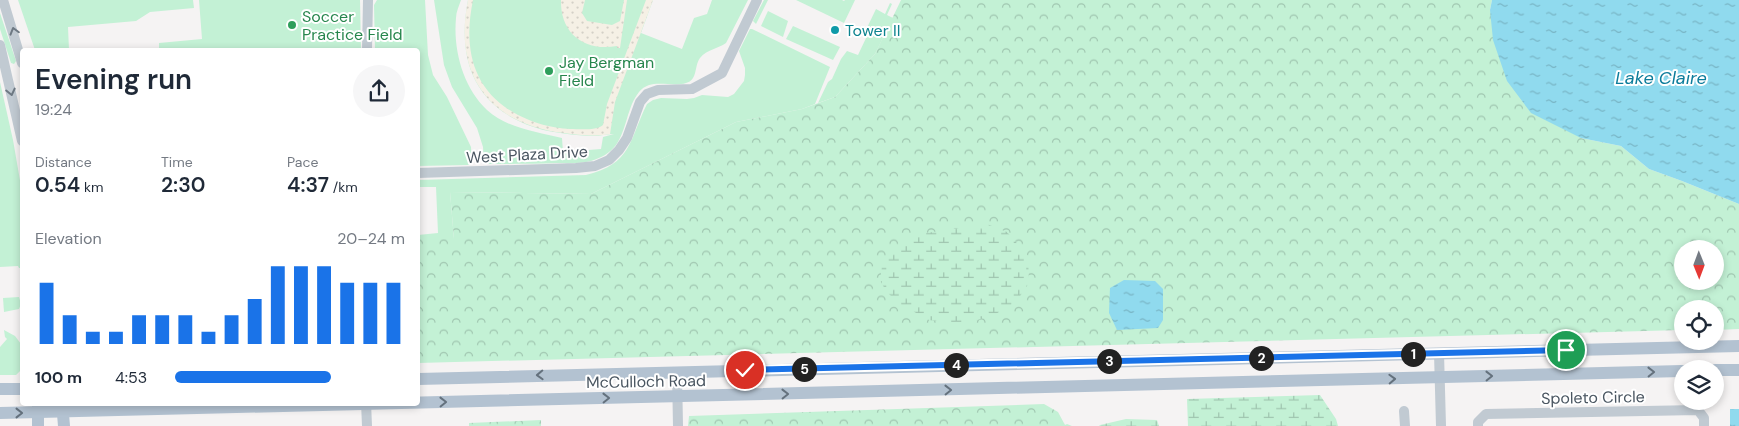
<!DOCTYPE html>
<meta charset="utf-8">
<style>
:root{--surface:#fff;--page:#f6f6f7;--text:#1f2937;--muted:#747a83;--accent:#1a73e8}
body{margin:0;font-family:"DM Sans",sans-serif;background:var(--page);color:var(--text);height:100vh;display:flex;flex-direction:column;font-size:19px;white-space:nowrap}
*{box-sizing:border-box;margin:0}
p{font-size:16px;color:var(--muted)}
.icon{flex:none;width:28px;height:28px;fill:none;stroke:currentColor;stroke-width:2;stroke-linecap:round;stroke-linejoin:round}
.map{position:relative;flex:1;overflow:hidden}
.drawer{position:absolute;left:20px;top:48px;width:400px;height:358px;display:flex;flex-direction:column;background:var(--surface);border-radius:5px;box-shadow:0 2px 8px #0003}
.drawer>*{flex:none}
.needle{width:32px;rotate:179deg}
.fabs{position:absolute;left:1674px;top:240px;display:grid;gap:10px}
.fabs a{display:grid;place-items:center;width:50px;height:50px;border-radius:50%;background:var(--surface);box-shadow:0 2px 8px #0003;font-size:25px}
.pin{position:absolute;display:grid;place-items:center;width:42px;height:42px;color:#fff;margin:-21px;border:2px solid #fff;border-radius:50%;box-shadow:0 1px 5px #0007}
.km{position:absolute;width:25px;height:25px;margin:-12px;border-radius:50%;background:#222;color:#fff;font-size:14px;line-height:25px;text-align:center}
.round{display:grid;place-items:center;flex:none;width:52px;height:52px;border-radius:26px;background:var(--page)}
.summary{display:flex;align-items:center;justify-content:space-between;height:85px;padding:0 15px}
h1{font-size:28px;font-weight:600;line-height:38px}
.stats{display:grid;grid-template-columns:repeat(3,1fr);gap:8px;height:85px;padding:5px 15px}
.stats div{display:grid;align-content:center}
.stats b{font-size:21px;font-weight:600}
.stats small{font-size:14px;font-weight:400}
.stats p{font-size:14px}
.chart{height:140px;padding:10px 15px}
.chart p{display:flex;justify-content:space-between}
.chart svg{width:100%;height:90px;margin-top:5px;stroke:var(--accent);stroke-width:6}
ul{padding:0 15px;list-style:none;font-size:16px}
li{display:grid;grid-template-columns:80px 60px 1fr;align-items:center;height:38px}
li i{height:12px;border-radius:6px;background:var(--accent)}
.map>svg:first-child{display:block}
.green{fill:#c3f1d5}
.forest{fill:url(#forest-crowns);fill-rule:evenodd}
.wetland{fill:url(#wetland-marsh)}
.sand{fill:url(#sand-dots)}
.water{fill:url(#water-ripples)}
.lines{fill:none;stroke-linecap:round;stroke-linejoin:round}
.minor{stroke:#c1cad2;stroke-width:10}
.major{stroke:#b3c2d1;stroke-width:12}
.oneway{stroke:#6e7983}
.oneway2{stroke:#64717d}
.route-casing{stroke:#fff;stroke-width:10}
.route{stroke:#1a73e8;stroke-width:6}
.leisure-dot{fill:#2e9e5b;stroke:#fff;stroke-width:2}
.culture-dot{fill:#0f9aa8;stroke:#fff;stroke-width:2}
.labels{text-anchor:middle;stroke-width:4;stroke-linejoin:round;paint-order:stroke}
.leisure-label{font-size:16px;fill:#27864d;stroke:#fff;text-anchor:start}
.culture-label{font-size:16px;fill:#0d838f;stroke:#fff;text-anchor:start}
.street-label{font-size:16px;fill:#4a5661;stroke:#fff}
.water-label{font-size:18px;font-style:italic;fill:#0c7c9b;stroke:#fff}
</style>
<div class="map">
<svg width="1739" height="426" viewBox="0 0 1739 426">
<defs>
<pattern id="forest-crowns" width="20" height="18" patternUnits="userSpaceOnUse" patternTransform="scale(1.25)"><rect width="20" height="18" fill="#c3f1d5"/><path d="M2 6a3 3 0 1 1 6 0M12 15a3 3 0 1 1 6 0" fill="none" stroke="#a0c6b0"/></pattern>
<pattern id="wetland-marsh" width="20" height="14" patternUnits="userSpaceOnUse" patternTransform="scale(1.25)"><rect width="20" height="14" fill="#c3f1d5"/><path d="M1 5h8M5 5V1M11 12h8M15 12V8" fill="none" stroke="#a0c6b0"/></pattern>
<pattern id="sand-dots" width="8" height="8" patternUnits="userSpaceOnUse" patternTransform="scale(1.25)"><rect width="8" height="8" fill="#f5f0e5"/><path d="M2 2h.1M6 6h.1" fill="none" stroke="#d4d0c7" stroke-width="1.8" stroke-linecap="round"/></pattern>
<pattern id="water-ripples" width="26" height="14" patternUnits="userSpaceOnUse" patternTransform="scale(1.25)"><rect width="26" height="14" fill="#90daee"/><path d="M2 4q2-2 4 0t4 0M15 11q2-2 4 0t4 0" fill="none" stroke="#78b4c4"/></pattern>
</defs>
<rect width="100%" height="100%" fill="#f5f3f3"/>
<g class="green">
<path d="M18 0H193L194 8 150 12 136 21 68 27 69 50H35Z"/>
<path d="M199 0H360L361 50H159V43L202 39Z"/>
<path d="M377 0H425L428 55 433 75 447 97 471 147 472 163 469 165 418 166V50H375L374 5Z"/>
<path d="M434 0H461C459 6 456 12 456 18 453 50 463 87 487 110 506 128 537 132 562 138L563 152 601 149 603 137 614 134C608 134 603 135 598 136 582 136 564 134 548 131 480 115 455 67 468 0H653L641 33 682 49 694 18 707 14 712 0H748L726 43C718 49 707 49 700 58 694 66 698 80 686 83 672 88 651 77 639 92 627 107 627 129 616 145 610 153 601 158 591 161 581 164 567 163 557 163 532 164 508 164 484 164L483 147 477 128 452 87 444 65Z"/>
<path d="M764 0H768L756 24 753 21Z"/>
<path d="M796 0H842L844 1 845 0H855L844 23Z"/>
<path d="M890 3 892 4 887 15 893 18 875 54 835 97 818 103 828 82 832 79 841 59 847 51 858 55 867 36 864 34 876 9 885 14Z"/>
<path d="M768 11 788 21 783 37 761 26Z"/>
<path d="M0 13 16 61 14 64 11 63 0 29Z"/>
<path d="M793 26 840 47 833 60 786 39Z"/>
<path d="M750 29H752L830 67 815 104 802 109 736 122 591 194 450 192 454 239H418V235L438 233 436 187H418V180L586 175C632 164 629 140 647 104L653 100 661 98 687 99 694 98 702 95 728 97 734 94 744 81 745 75V68L739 51Z"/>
<path d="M0 82 13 140 22 192 20 220 22 247V268H19L18 266 0 267Z"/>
<path d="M19 297 21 304 19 309 4 312 3 298Z"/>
<path d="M4 330 15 336 21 344 20 362 22 369 16 375H0V347L7 339 5 337Z"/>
</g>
<g class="forest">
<path d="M901 0H1492L1490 10 1581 138 1621 146 1649 169 1682 181 1739 204V329L1715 330V309H1682V330L418 363V239H454L450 192 591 194 736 122 802 109 835 97 875 54ZM1682 249H1715V281H1682Z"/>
<path d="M1044 404 1058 412 1065 425 1067 424 1072 426H688L689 416Z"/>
<path d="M541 420V426H469V423Z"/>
</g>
<g class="wetland">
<path d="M987 224 1007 232 1028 256 1029 283 1016 302 994 315 967 323H950L929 320 898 303 886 291 880 280 882 267 896 247 913 235Z"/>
<path d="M1320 395 1336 419 1338 426H1188L1187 399Z"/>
<path d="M1126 419 1157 420 1159 426H1099L1100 425Z"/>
</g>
<g class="sand">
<path d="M468 0H473C463 48 472 91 518 115 534 123 551 128 570 129 579 129 596 131 603 125L607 104 646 0H653L615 102 610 134C594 137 579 135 564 133 488 124 453 74 468 0Z"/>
<path d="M561 0H585L582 13 587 21 612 25 620 21 624 0H627L620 48H617V46C584 52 560 33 561 0Z"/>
</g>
<g class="water">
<path d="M1492 0H1739V204L1682 181 1649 169 1621 146 1581 138 1531 113 1507 81 1493 40 1490 10Z"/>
<path d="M1124 280 1155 281 1163 289V320L1158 328 1117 330 1109 313 1110 288Z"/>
<rect x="1730" y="409" width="9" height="17"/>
</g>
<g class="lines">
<g class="minor">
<path d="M3 0 22 63"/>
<path d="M0 45 22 141"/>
<path d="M367 50 368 0"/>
<path d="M418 173 576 168 595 166 609 160 619 150 627 138 640 102 647 94 658 90 692 89 722 73 757 0"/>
<path d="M1439 353 1441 426"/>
<path d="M677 372 678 426"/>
<path d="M366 402 367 426"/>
<path d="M1404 411 1405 426"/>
<path d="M1478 426V422L1486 414 1698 410 1704 418V426"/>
</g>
<g class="major">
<path d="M1715 370H1739"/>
<path d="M418 379 1739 346"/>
<path d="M0 389H22"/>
<path d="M38 402V426"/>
<path d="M62 402 64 426"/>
<path d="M0 413 1682 371"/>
</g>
</g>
<defs><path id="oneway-chevron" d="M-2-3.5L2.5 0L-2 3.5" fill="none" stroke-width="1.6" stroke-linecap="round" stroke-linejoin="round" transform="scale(1.25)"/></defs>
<g class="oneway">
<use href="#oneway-chevron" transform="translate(14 31) rotate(-106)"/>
<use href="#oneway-chevron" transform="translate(11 92) rotate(77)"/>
</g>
<g class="oneway2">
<use href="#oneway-chevron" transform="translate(1651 372) rotate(-1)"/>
<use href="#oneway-chevron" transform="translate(540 375) rotate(178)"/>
<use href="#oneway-chevron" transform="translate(1489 376) rotate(-1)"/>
<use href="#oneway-chevron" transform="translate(1392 379) rotate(-2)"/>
<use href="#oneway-chevron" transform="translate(948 390) rotate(-1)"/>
<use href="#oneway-chevron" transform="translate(785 394) rotate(-1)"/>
<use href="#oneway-chevron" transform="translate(606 398) rotate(-1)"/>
<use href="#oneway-chevron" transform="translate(443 402) rotate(-1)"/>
<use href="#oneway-chevron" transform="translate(19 413)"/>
</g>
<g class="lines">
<defs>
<path id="route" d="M745 370 1566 350"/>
</defs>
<use href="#route" class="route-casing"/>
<use href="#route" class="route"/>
</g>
<g class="leisure-dot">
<circle cx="292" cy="25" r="5"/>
<circle cx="549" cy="71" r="5"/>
</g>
<circle class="culture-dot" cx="835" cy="30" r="5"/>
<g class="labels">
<g class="leisure-label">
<text x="302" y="22">Soccer<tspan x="302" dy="18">Practice Field</tspan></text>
<text x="559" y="68">Jay Bergman<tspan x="559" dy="18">Field</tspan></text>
</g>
<g class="culture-label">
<text x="845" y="36">Tower II</text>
</g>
<g class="street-label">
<text transform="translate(527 154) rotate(-3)" y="6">West Plaza Drive</text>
<text transform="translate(646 381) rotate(-1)" y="6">McCulloch Road</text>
<text transform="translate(1593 397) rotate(-1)" y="6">Spoleto Circle</text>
</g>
<g class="water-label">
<text x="1661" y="84">Lake Claire</text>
</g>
</g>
</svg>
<div class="fabs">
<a><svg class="needle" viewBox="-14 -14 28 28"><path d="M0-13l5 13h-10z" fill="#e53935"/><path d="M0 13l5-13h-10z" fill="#747a83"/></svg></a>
<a><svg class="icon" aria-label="locate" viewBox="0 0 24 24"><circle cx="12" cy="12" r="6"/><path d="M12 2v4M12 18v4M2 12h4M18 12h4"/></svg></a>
<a><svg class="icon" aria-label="layers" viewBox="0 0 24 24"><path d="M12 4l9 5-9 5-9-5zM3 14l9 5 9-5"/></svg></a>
</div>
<div class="pin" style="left:1566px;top:350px;background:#1e9e55"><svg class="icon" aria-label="arrive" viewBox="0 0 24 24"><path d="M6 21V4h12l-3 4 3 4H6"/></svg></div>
<div class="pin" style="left:745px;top:370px;background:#d93025"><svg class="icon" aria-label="check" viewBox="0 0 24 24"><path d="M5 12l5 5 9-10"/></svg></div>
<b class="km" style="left:1413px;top:354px">1</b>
<b class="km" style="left:1261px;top:358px">2</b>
<b class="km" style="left:1109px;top:361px">3</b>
<b class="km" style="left:956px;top:365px">4</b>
<b class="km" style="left:804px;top:369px">5</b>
<section class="drawer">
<div class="summary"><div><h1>Evening run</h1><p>19:24</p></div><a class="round"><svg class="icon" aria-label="share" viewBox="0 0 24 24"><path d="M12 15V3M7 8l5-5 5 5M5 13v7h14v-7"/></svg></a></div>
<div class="stats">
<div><p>Distance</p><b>0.54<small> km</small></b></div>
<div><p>Time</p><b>2:30</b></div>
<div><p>Pace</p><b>4:37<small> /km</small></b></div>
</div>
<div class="chart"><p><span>Elevation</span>20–24 m</p>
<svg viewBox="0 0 160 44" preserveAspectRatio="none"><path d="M5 44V14M15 44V30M25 44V38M35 44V38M45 44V30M55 44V30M65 44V30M75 44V38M85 44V30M95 44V22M105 44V6M115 44V6M125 44V6M135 44V14M145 44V14M155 44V14"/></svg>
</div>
<ul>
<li><b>100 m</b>4:53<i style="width:68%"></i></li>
</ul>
</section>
</div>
